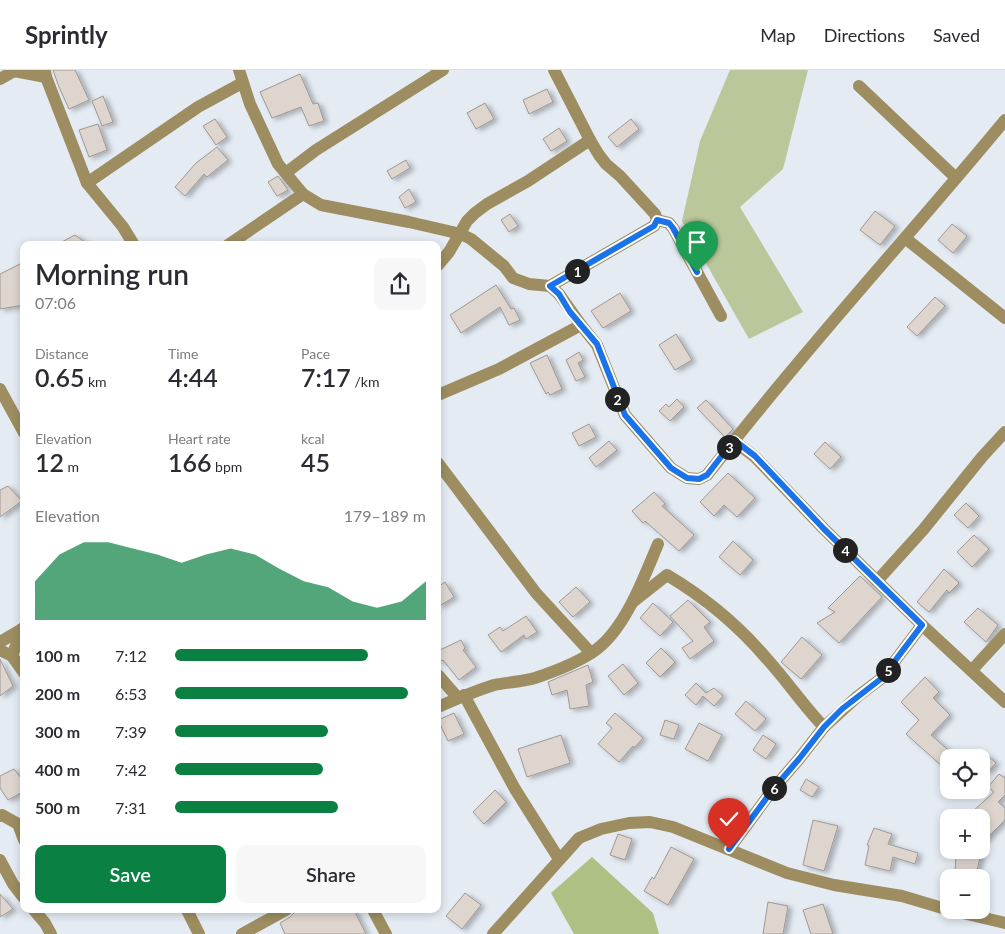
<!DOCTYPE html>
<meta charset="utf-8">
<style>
:root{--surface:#fff;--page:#f7f7f7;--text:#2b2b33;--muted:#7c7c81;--line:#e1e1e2;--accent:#0b8043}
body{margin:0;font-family:Lato,sans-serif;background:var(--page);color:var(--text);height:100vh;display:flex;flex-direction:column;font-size:19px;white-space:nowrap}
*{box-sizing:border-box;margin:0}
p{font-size:16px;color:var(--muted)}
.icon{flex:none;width:28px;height:28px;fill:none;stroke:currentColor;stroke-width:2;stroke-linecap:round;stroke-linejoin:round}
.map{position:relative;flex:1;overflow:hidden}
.panel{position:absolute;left:20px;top:171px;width:421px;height:672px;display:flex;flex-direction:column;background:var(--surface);border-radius:10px;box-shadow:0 2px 8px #0003}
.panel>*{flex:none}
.buttons{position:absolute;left:940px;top:679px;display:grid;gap:10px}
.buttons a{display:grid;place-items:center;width:50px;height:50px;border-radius:10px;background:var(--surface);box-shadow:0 2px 8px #0003;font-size:25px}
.pin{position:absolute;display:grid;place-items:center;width:42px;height:42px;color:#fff;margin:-51px -21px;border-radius:50% 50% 50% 0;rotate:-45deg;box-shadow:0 0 5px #0007}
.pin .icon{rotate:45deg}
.km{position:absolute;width:25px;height:25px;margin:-12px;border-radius:50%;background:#222;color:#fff;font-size:14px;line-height:25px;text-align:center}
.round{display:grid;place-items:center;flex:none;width:52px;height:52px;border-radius:10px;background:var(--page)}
.headline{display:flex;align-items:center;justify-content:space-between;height:85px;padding:0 15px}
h1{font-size:28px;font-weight:600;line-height:38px}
.stats{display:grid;grid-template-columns:repeat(3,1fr);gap:8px;height:85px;padding:5px 15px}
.stats div{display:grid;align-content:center}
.stats b{font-size:25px;font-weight:600}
.stats small{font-size:14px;font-weight:400}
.stats p{font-size:14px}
.chart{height:140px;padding:10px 15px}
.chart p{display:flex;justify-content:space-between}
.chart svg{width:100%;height:90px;margin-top:5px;fill:var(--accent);opacity:.7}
.primary-button{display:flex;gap:10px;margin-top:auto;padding:10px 15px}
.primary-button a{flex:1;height:58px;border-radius:10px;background:var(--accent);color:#fff;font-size:20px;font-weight:600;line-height:58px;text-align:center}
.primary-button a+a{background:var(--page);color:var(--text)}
ul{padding:0 15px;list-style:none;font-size:16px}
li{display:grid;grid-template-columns:80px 60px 1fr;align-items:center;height:38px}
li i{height:12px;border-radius:6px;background:var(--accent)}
header{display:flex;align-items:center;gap:30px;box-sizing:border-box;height:70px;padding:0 25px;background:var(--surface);border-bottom:1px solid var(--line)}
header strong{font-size:24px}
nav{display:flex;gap:28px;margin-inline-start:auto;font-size:18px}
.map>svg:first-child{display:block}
.green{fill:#b9c79a}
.forest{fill:#aec084}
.building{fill:#ddd5ce;stroke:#a09892;filter:url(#shadow)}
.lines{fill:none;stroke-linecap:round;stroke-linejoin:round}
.minor{stroke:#9d8d60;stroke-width:12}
.route-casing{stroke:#fff;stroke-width:10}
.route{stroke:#1a73e8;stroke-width:6}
</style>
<header>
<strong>Sprintly</strong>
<nav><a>Map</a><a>Directions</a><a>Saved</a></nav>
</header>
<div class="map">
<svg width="1005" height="864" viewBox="0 0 1005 864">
<defs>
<filter id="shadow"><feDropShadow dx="4" dy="2" stdDeviation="2.5" flood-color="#0004"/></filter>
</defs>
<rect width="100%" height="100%" fill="#e4ebf3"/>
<path class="green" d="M730 0H808L783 99 740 137 803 242 749 269 682 151 700 71Z"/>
<path class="forest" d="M592 787 653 843 659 864H574L551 823Z"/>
<g class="building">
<path d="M53 0H75L89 30 69 39 59 17Z"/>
<path d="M300 4 313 34 318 33 324 51 309 56 301 37 272 48 260 22Z"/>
<path d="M547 19 553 32 529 44 523 30Z"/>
<path d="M103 26 113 52 102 56 92 31Z"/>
<path d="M485 33 494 49 476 59 467 43Z"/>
<path d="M215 49 227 67 216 75 203 56Z"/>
<path d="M631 49 639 59 617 77 608 67Z"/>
<path d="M98 54 107 80 89 87 79 60Z"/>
<path d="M559 58 567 71 551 81 543 69Z"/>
<path d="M217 77 228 90 207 107 204 104 185 126 175 117 196 93Z"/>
<path d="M406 90 410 98 392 109 387 101Z"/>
<path d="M278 106 288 120 277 126 268 112Z"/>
<path d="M409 119 416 132 405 138 399 127Z"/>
<path d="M875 141 895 156 880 175 860 160Z"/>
<path d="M510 144 518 156 509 162 501 150Z"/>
<path d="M952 154 967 166 953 183 938 170Z"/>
<path d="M75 165 89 175H56Z"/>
<path d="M24 192V235L0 239V204Z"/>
<path d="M496 215 511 239 514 238 520 250 509 255 500 237 461 263 450 245Z"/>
<path d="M620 223 631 241 603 258 591 241Z"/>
<path d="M935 227 945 236 917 266 907 257Z"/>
<path d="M676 264 692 290 675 300 659 275Z"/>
<path d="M579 282 583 290 578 293 585 307 576 311 566 290Z"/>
<path d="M547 285 562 319 550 325 548 322 546 324 530 293Z"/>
<path d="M677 329 684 337 670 351 659 341 666 334 669 337Z"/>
<path d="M706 330 733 359 725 367 697 338Z"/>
<path d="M589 354 596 367 579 376 572 363Z"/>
<path d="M609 371 617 380 596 397 589 388Z"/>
<path d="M825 372 841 387 830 399 814 384Z"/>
<path d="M728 403 755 428 737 447 724 435 714 446 700 432Z"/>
<path d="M8 416 22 431 0 447V420Z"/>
<path d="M654 422 665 434 662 436 694 465 679 481 645 451 643 453 632 441Z"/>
<path d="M966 433 979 446 968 458 954 445Z"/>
<path d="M974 465 989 479 972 497 957 482Z"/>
<path d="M733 471 753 490 740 505 719 487Z"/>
<path d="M944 499 959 513 949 523 947 520 929 542 917 532Z"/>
<path d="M860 506 882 527 839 573 817 553 835 542 828 538Z"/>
<path d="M445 512 454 527 438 537V517Z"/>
<path d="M576 517 590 532 573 547 559 532Z"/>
<path d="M688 530 710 552 704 557 714 571 690 589 682 578 693 571 670 546Z"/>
<path d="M653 533 673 552 660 566 640 548Z"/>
<path d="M978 538 998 555 986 572 964 552Z"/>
<path d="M526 546 537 562 526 569 524 565 501 582 488 565 500 557 503 561Z"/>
<path d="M802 567 822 585 801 609 781 592Z"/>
<path d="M461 570 465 578 463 580 476 597 459 610 443 590 438 592V581Z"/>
<path d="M661 578 675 592 660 607 646 593Z"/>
<path d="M0 589 13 616 0 626Z"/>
<path d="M623 594 638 613 624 625 608 606Z"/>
<path d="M588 595 593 612 586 615 589 636 570 639 567 620 552 625 548 612Z"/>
<path d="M925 607 939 622 933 628 950 645 931 665 954 685 952 688H949V691L943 697 906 664 919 650 901 632Z"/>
<path d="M696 613 706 623 714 618 723 626 714 636 703 626 696 635 685 625Z"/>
<path d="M746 631 766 649 755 661 735 644Z"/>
<path d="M454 643 464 664 448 671 438 650Z"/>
<path d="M615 643 643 668 634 678 633 676 619 692 598 674 612 658 606 653Z"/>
<path d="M665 650 679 655 674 669 660 665Z"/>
<path d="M699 653 722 665 708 691 685 679Z"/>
<path d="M561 665 570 693 527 707 518 679Z"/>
<path d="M763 665 776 674 766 689 753 680Z"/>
<path d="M987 685 996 693 988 702 981 698V693Z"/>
<path d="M14 699 24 712V721L8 730 0 718V706Z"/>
<path d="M999 704 1005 708V725L998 732 1005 738V750L981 774V748H976L971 743 994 722 988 717Z"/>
<path d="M806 709 819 717 812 727 800 720Z"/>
<path d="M495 720 506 732 484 754 473 742Z"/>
<path d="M813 750 838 756 824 801 803 795Z"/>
<path d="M874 758 892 764 888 774 918 783 915 794 893 787 890 801 865 795 869 776 867 775Z"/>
<path d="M618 764 632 769 625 790 610 785Z"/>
<path d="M671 777 694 789 668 835 644 821 652 807 654 809Z"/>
<path d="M956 780H982L975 808 955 807Z"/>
<path d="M465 823 481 835 462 859 446 846Z"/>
<path d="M0 824 13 839 0 847Z"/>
<path d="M768 832 788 836 783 864H763Z"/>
<path d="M823 834 833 864H811L803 840Z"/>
<path d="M297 840H354L366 864H285L280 853 290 847Z"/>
</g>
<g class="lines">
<g class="minor">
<path d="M45 0 46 7 87 113 123 157 134 175"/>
<path d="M239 0 250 34 278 94 303 124 321 135 409 152 461 164 471 169 504 196 513 208 529 214 550 216 559 224 581 255"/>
<path d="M14 1 46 7"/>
<path d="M0 9 16 0"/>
<path d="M859 16 956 108"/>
<path d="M287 102 316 80 443 0"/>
<path d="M87 113 198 37 242 13"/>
<path d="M657 150 669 153 673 158 721 246"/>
<path d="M905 168 1005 248"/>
<path d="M228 175 303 124"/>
<path d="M438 195 449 182 467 151 475 143 487 134 528 111 590 70"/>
<path d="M550 216 654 156 657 150 655 144 620 106 606 94 599 85 590 70 554 0"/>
<path d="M0 319 24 363"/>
<path d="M438 325 499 299 581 255 597 275 625 345 671 398 687 408 699 409 707 405 734 371 755 387 824 459 922 555 1005 632"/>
<path d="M734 371C821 261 916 158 1005 50"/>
<path d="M438 393 536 523 591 583"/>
<path d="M877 511 923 460 982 387 1005 362"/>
<path d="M634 531 667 505C704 527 739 556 767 589 787 611 803 635 824 657"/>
<path d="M0 572 24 558"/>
<path d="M0 580 12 586 24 603"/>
<path d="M12 586 22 559"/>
<path d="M972 600 1005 564"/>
<path d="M438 605 458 628"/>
<path d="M464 625 515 719 559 789"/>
<path d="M438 637C456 629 475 621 494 615 508 612 522 612 535 608 556 601 580 592 597 579 626 557 644 507 658 474"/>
<path d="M0 746 2 745 18 754 24 770"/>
<path d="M729 779 774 718 799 689 824 657 858 626 882 608 922 555"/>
<path d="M0 790 13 814 24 828"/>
<path d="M34 840 45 853 51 864"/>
<path d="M187 840 199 864"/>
<path d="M373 840 386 864"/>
<path d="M950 840 1005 853"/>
<path d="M242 864 286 840"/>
<path d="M493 864 579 768 601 759 629 753 650 752 673 757 787 803 834 815 902 826 949 840"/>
</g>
</g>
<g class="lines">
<defs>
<path id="route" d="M697 202 673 158 669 153 657 150 654 156 550 216 559 224 570 242 597 274 625 345 671 398 687 408 699 409 707 405 734 370 755 386 824 459 922 555 882 608 842 639 824 657 799 689 774 718 729 779"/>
</defs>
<use href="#route" class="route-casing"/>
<use href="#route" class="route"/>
</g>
</svg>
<div class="buttons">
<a><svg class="icon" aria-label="locate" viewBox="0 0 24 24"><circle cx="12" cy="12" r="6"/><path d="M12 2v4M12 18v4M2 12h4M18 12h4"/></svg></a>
<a>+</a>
<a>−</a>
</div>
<div class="pin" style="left:697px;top:202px;background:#1e9e55"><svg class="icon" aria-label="arrive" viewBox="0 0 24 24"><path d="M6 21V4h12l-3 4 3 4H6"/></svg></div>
<div class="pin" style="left:729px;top:779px;background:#d93025"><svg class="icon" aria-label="check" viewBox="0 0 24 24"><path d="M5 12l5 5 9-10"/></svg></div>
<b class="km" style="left:577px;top:201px">1</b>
<b class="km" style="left:617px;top:329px">2</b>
<b class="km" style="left:729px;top:377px">3</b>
<b class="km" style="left:845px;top:480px">4</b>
<b class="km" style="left:888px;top:600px">5</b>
<b class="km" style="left:774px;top:718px">6</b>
<section class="panel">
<div class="headline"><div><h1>Morning run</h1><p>07:06</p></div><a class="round"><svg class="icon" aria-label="share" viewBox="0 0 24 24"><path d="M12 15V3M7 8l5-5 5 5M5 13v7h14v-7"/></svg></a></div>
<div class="stats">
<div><p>Distance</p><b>0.65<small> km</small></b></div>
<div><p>Time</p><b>4:44</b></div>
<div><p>Pace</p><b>7:17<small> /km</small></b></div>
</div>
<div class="stats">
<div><p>Elevation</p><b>12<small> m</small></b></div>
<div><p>Heart rate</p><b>166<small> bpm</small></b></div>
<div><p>kcal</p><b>45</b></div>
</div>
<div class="chart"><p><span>Elevation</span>179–189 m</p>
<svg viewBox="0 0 160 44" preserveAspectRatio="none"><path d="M0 44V25L10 12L20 6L30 6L40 9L50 12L60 16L70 12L80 9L90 12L100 19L110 25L120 28L130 35L140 38L150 35L160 25V44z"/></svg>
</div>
<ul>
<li><b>100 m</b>7:12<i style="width:77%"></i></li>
<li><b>200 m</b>6:53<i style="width:93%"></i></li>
<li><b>300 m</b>7:39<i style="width:61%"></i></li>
<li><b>400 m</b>7:42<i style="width:59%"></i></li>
<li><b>500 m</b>7:31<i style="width:65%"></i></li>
</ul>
<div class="primary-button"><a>Save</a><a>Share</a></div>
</section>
</div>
